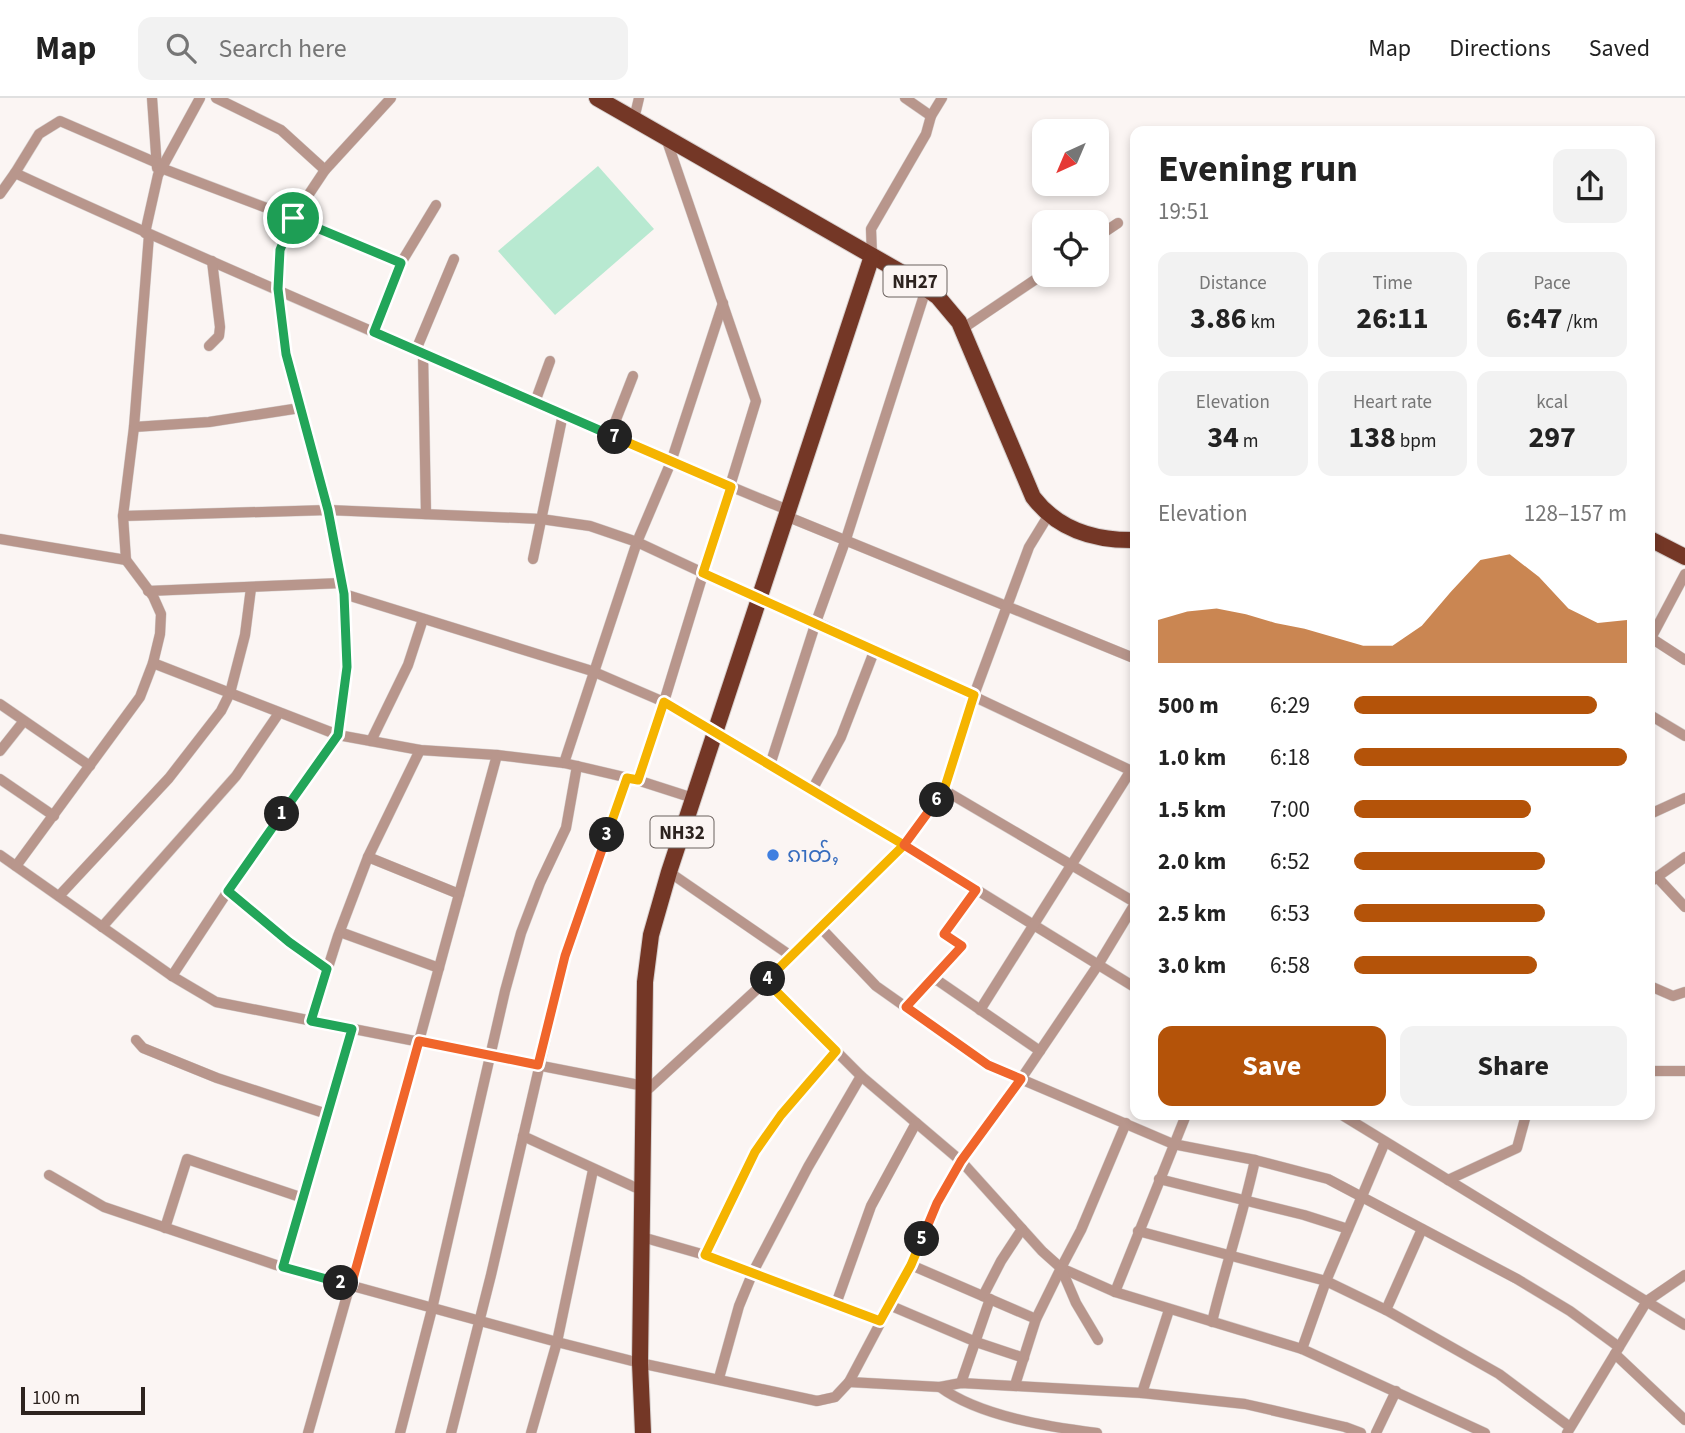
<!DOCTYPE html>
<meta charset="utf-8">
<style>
:root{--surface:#fff;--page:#f2f2f2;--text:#222;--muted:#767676;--line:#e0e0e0;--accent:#b45309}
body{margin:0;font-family:"Source Sans 3","Noto Sans Myanmar",sans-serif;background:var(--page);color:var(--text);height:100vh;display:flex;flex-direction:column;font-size:26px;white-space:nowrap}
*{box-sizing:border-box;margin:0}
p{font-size:23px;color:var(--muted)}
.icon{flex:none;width:38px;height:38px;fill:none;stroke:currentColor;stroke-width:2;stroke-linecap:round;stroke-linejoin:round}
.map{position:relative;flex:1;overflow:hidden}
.sheet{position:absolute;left:1130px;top:28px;width:525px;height:994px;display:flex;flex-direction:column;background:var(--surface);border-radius:14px;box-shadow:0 4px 10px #0003}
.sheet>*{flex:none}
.needle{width:46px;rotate:224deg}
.fabs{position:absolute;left:1032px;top:21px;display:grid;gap:14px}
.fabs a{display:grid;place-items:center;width:77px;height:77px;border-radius:14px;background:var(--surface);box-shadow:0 4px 10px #0003;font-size:35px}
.scale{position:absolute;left:21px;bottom:18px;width:124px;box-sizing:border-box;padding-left:7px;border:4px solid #2d231f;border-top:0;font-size:19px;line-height:24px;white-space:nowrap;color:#2d231f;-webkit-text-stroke:5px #fbf5f3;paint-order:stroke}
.pin{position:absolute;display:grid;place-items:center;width:60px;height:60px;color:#fff;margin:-30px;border:4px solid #fff;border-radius:50%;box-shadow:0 2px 7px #0007}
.km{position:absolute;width:35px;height:35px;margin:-18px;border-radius:50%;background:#222;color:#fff;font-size:19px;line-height:35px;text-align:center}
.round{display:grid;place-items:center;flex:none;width:74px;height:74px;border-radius:14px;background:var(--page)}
.headline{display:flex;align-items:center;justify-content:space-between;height:119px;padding:0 28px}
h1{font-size:38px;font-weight:700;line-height:52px}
.figures{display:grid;grid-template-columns:repeat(3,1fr);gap:10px;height:119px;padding:7px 28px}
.figures div{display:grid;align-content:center;border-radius:14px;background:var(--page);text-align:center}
.figures b{font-size:30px;font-weight:700}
.figures small{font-size:19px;font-weight:400}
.figures p{font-size:19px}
.chart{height:196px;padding:14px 28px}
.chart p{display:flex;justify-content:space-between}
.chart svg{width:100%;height:126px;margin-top:7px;fill:var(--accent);opacity:.7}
.button{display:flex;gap:14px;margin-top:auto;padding:14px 28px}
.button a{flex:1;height:80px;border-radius:14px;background:var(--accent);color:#fff;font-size:28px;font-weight:700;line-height:80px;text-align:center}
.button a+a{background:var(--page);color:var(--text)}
ul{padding:0 28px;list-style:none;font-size:23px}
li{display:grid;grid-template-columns:112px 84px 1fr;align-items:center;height:52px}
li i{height:18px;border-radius:9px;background:var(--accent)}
header{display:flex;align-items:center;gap:42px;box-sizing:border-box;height:98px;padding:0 35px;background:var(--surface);border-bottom:2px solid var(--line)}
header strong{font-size:33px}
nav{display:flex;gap:38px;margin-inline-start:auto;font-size:24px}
.search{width:490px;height:63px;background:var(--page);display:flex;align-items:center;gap:18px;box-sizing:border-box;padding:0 24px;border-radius:14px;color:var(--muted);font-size:26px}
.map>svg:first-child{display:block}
.green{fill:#b8e9d1}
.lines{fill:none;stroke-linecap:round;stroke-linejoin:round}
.minor-casing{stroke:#d6cfcd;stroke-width:11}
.trunk-casing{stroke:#d6cfcd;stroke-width:18}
.minor{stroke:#b8968c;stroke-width:10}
.trunk{stroke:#743726;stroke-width:16}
.split-1-casing{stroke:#fff;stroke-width:14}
.split-2-casing{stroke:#fff;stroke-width:14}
.split-3-casing{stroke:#fff;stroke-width:14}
.split-4-casing{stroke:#fff;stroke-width:14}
.split-5-casing{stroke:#fff;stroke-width:14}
.split-6-casing{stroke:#fff;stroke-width:14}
.split-7-casing{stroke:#fff;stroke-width:14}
.split-8-casing{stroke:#fff;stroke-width:14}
.split-1{stroke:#22a559;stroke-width:9}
.split-2{stroke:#22a559;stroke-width:9}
.split-3{stroke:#f0652b;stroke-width:9}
.split-4{stroke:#f5b400;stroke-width:9}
.split-5{stroke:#f5b400;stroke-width:9}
.split-6{stroke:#f0652b;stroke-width:9}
.split-7{stroke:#f5b400;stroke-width:9}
.split-8{stroke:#22a559;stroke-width:9}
.shop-dot{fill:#3f7fe0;stroke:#fbf5f3;stroke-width:2.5}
.labels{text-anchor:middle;stroke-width:5;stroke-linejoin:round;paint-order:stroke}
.shield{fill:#fbf5f3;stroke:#6b625f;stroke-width:2}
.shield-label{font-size:19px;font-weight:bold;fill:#2d231f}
.shop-label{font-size:21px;fill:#366cbe;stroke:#fbf5f3;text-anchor:start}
</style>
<header>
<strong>Map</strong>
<div class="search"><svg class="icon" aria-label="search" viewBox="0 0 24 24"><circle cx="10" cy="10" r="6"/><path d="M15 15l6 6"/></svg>Search here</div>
<nav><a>Map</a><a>Directions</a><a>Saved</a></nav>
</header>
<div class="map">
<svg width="1685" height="1335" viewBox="0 0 1685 1335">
<rect width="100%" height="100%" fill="#fbf5f3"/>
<path class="green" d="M598 68 654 131 555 217 498 153Z"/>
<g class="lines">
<defs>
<g id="minor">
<path d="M152 0 157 70"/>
<path d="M216 0 281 32 325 72"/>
<path d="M905 0 931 18"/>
<path d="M634 21 639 0"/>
<path d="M161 70 293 120 401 165"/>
<path d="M15 75 39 36 60 23 157 65"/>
<path d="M0 96 15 75C164 144 316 209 466 274 574 320 680 369 788 412"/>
<path d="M145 135 158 77 200 0"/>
<path d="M1097 139 1118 125"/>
<path d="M872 158 871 131 926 36 931 18 942 0"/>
<path d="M962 231 1045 175"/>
<path d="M374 234 401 165 436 107"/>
<path d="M209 248 219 238 220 229 212 163"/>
<path d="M416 252 454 161"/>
<path d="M423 255 426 416"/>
<path d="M535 304 550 263"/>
<path d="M134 329 209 324 300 310"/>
<path d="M610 337 633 278"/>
<path d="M123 418 328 412 541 421 590 428 637 444 759 501 816 524 1136 675"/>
<path d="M786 418 1136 561"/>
<path d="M0 441 126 462"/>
<path d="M533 461 563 316"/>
<path d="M148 493 342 485"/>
<path d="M344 496 592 573 664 604 904 747 1136 890"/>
<path d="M1651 540 1685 562"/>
<path d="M1650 542 1685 476"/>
<path d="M153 565 338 637 420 652 497 657 564 665 637 682 693 700"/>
<path d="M0 606 90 668"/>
<path d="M1650 617 1685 638"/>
<path d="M371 643 408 567 423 521"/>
<path d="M0 653 23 624"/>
<path d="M564 665 637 444 671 364 723 205"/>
<path d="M770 667 816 524 846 441 926 191"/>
<path d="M0 681 54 718"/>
<path d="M637 682 663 607 756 303 666 40"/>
<path d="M812 692 841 639 875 551"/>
<path d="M944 692 1136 805"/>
<path d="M1650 716 1685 700"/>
<path d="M0 757 172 878 216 904 644 988"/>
<path d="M368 759 459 796"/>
<path d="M16 768 140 599 153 565 160 536 161 516 153 498 126 462 123 418 134 329 149 137"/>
<path d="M669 774 791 858"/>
<path d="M1657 779 1685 809"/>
<path d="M1650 784 1685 759"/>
<path d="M228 793 289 844 327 871"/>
<path d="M59 798 169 680 221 613 230 595 245 537 251 490"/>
<path d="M102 829 236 678 279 615"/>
<path d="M820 829 876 888 988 967 1173 1046 1255 1062 1328 1081 1517 1181 1570 1213 1619 1249"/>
<path d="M340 834 439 870"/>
<path d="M172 878 228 793 338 637 347 569 344 496 328 412 286 256 278 191 280 152 293 120 325 72 391 0"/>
<path d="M933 882 962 848 944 836 976 792"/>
<path d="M766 883 861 978 961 1063 1042 1153 1061 1170 1115 1194 1302 1251 1485 1335"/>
<path d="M1650 888 1673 898 1685 894"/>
<path d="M906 909 929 884 937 882 1040 953"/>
<path d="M980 912 1128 677"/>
<path d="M311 923 338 838 368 759 420 652"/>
<path d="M136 942 143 950 217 980 327 1016"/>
<path d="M1650 973H1685"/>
<path d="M644 995 766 883 904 747 944 692 974 597 1029 449 1048 418"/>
<path d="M1342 1017 1685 1227"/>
<path d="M523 1038 643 1093"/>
<path d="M49 1077 104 1109 276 1167 557 1244 640 1265 817 1303 835 1299 849 1284 911 1167 937 1105 961 1063 1021 981 1098 867 1136 804"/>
<path d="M1159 1081 1304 1117 1348 1131"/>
<path d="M1448 1082 1517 1050 1526 1017"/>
<path d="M165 1130 187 1061 303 1100"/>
<path d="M1138 1133 1326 1183 1386 1212 1499 1276 1570 1329"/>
<path d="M642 1139 705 1157 880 1223"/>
<path d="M705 1157 755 1054 781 1017 836 953"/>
<path d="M911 1167 1036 1221"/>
<path d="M283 1169 352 931"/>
<path d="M1061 1170 1081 1132 1126 1025"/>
<path d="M1115 1194 1186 1017"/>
<path d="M983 1198 1001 1163 1022 1131"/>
<path d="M836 1206 871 1108 916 1025"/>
<path d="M889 1207 976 1244 1024 1260"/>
<path d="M1386 1212 1422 1131"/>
<path d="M1212 1224C1225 1170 1243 1117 1255 1062"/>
<path d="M1302 1251 1326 1183 1385 1044"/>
<path d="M1615 1256 1685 1322"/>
<path d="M719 1280 739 1208 753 1174 808 1069 861 978"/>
<path d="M849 1284 940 1289 961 1285 1142 1295 1245 1306 1345 1329 1361 1335"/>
<path d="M961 1285 990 1201"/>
<path d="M1015 1287 1036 1221 1061 1170 1076 1205 1098 1242"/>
<path d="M940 1289C979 1318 1049 1329 1097 1335"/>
<path d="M1142 1295 1169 1212"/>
<path d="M308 1335 419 943 497 657"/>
<path d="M400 1335 432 1211 505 893 521 835 540 785 566 730 577 668"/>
<path d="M451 1335 491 1177 565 858 627 680"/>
<path d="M531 1335 557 1244 593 1072"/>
<path d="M1376 1335 1396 1293"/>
<path d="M1567 1335 1647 1203 1685 1177"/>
</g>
<g id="trunk">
<path d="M597 0 911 180 938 199 959 224 1033 399C1058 432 1095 443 1136 442"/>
<path d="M1650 441 1685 459"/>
<path d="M643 1335 640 1265 645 884 651 837 669 774 872 158"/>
</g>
</defs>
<use href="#minor" class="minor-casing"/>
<use href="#trunk" class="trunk-casing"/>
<use href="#minor" class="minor"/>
<use href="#trunk" class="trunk"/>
</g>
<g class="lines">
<defs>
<path id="split-1" d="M282 716 338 637 347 569 344 496 328 412 286 256 278 191 280 152 293 120"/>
<path id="split-2" d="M282 716 228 793 289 844 327 871 311 923 352 931 283 1169 341 1185"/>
<path id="split-3" d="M341 1185 351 1188 419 943 538 967 565 858 607 737"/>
<path id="split-4" d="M607 737 627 680 638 682 664 604 904 747 768 881"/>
<path id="split-5" d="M768 881 766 883 836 953 781 1017 755 1054 705 1157 880 1223 911 1167 922 1141"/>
<path id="split-6" d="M922 1141 937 1105 961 1063 1021 981 988 967 906 909 962 848 944 836 976 792 904 747 937 702"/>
<path id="split-7" d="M615 339 731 389 703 475 974 597 944 692 937 702"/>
<path id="split-8" d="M293 120 401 165 374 234 615 339"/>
</defs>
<use href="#split-1" class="split-1-casing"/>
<use href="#split-2" class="split-2-casing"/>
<use href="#split-3" class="split-3-casing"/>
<use href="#split-4" class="split-4-casing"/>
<use href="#split-5" class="split-5-casing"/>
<use href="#split-6" class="split-6-casing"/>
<use href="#split-7" class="split-7-casing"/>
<use href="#split-8" class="split-8-casing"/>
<use href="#split-1" class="split-1"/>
<use href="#split-2" class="split-2"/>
<use href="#split-3" class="split-3"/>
<use href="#split-4" class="split-4"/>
<use href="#split-5" class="split-5"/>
<use href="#split-6" class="split-6"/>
<use href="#split-7" class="split-7"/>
<use href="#split-8" class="split-8"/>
</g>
<circle class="shop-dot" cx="773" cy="757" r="7"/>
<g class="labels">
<g class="shield">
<rect x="883.5" y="167.5" width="63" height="31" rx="5"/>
<rect x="650.5" y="718.5" width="63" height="31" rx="5"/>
</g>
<g class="shield-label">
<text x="915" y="190">NH27</text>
<text x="682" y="741">NH32</text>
</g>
<g class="shop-label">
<text x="787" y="764">ၵၢတ်ႇ</text>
</g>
</g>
</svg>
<div class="fabs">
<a><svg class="needle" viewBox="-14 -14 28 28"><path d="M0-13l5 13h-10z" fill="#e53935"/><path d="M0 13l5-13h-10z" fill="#767676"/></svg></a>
<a><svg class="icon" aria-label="locate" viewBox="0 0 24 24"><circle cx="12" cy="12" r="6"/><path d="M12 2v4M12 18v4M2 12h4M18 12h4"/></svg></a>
</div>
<div class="scale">100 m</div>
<div class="pin" style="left:293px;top:120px;background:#1e9e55"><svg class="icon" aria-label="arrive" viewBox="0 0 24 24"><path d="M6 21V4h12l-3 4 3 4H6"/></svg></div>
<b class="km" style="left:282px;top:716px">1</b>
<b class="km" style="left:341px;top:1185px">2</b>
<b class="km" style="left:607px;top:737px">3</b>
<b class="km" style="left:768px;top:881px">4</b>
<b class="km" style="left:922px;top:1141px">5</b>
<b class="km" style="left:937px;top:702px">6</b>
<b class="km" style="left:615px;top:339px">7</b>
<section class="sheet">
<div class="headline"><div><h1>Evening run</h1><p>19:51</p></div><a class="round"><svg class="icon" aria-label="share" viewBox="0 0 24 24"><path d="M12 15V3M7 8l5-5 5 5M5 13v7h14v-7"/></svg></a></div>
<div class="figures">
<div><p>Distance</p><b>3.86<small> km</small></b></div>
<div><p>Time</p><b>26:11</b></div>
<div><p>Pace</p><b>6:47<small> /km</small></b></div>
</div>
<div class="figures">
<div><p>Elevation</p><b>34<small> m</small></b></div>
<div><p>Heart rate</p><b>138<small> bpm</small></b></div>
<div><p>kcal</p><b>297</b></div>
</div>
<div class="chart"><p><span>Elevation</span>128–157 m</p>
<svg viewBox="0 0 160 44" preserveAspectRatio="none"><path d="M0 44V29L10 26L20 25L30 27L40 30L50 32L60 35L70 38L80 38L90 31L100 19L110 8L120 6L130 14L140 25L150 30L160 29V44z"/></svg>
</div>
<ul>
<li><b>500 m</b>6:29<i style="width:89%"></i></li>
<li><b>1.0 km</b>6:18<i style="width:100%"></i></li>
<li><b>1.5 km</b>7:00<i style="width:65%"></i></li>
<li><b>2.0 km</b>6:52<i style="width:70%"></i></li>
<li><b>2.5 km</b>6:53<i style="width:70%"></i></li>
<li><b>3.0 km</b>6:58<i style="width:67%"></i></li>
</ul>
<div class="button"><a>Save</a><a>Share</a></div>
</section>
</div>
